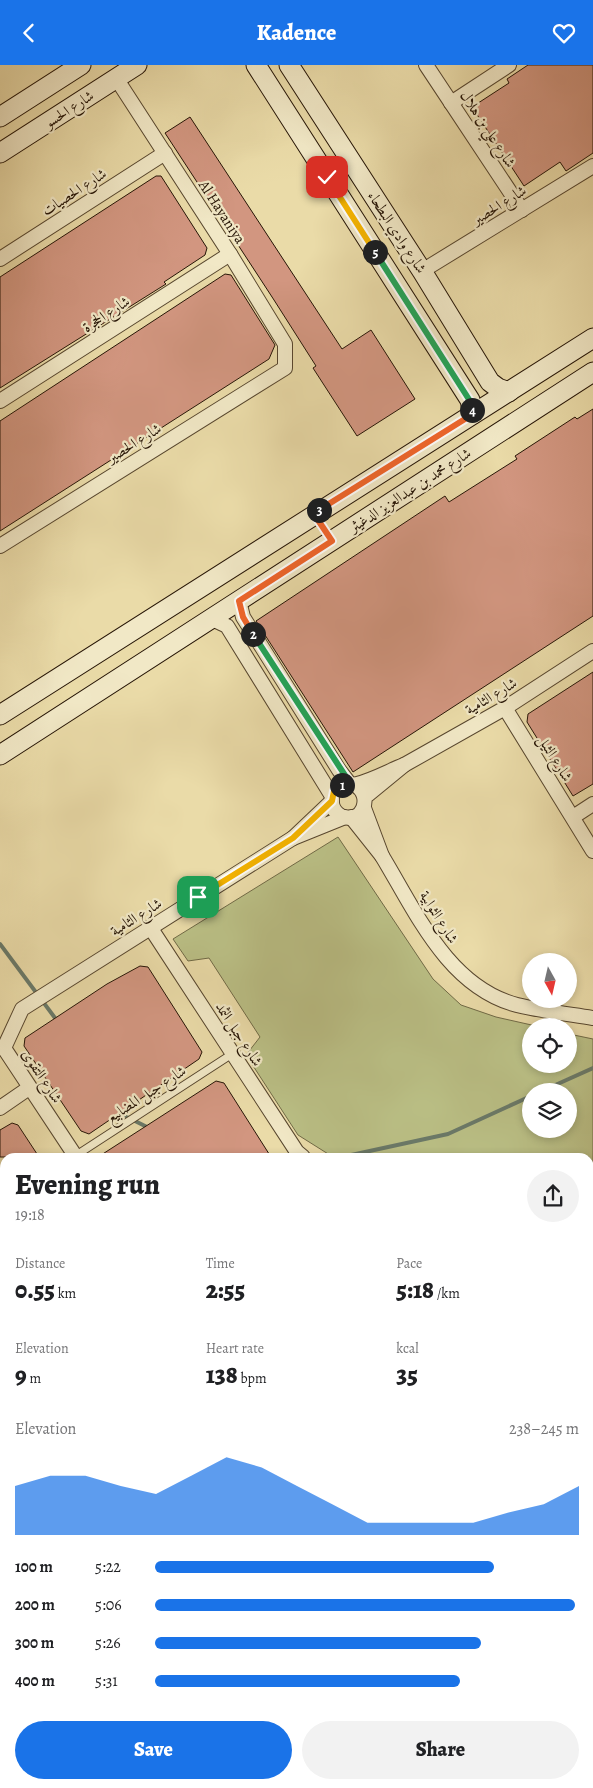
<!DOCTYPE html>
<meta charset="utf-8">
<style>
:root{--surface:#fff;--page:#f2f2f2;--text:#202124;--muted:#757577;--accent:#1a73e8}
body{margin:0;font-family:Alegreya,Amiri,serif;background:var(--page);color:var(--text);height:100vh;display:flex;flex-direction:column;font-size:19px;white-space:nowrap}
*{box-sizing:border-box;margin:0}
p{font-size:16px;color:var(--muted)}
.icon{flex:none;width:28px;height:28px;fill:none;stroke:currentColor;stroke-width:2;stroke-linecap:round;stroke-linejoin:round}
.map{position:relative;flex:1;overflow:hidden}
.side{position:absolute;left:0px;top:1088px;width:594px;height:636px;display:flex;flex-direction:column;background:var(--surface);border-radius:15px 15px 0 0;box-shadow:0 2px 8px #0003}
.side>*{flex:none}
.needle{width:32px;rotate:172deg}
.buttons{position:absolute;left:522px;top:888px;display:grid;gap:10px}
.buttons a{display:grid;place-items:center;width:55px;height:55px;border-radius:50%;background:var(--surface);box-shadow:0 2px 8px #0003;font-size:25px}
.pin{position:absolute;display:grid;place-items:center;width:42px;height:42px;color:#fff;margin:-21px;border-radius:10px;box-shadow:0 2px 8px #0006}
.km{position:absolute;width:25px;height:25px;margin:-12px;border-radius:50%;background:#222;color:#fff;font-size:14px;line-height:25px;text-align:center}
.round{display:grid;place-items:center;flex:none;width:52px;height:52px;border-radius:26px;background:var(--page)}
.headline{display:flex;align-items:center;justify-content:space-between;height:85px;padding:0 15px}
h1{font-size:28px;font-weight:800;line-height:38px}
.figures{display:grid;grid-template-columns:repeat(3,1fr);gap:8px;height:85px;padding:5px 15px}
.figures div{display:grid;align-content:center}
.figures b{font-size:25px;font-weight:800}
.figures small{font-size:14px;font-weight:400}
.figures p{font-size:14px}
.chart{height:140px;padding:10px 15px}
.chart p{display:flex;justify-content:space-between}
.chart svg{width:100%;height:90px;margin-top:5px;fill:var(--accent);opacity:.7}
.button{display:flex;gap:10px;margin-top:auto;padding:10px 15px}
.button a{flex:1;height:58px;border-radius:30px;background:var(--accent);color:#fff;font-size:20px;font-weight:800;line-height:58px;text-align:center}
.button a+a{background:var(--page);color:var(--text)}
ul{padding:0 15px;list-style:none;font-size:16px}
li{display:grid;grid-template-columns:80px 60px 1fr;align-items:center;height:38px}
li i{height:12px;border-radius:6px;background:var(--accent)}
header{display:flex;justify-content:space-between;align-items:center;height:65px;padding:0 15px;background:var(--accent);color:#fff;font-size:22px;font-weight:800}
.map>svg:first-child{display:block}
.green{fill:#babf85;stroke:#706a46;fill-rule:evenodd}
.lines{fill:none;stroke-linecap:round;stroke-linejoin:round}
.stream{stroke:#6a7968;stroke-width:4}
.building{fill:#d29680;stroke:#261506}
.lane-casing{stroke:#57462e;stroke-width:9}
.street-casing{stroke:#57462e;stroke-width:16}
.secondary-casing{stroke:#261506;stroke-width:21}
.lane{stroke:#f1e8c6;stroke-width:7}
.street{stroke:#f1e8c6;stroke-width:14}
.secondary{stroke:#f1e8c6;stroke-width:19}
.split-1-casing{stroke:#fff;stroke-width:10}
.split-2-casing{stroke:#fff;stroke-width:10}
.split-3-casing{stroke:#fff;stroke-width:10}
.split-4-casing{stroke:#fff;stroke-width:10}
.split-5-casing{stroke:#fff;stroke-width:10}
.split-6-casing{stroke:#fff;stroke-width:10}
.split-1{stroke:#f5b400;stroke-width:6}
.split-2{stroke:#22a559;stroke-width:6}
.split-3{stroke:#f0652b;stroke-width:6}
.split-4{stroke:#f0652b;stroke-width:6}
.split-5{stroke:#22a559;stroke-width:6}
.split-6{stroke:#f5b400;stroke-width:6}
.labels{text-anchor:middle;stroke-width:4.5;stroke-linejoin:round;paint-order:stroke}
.street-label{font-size:15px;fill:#261506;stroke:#f1e8c6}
</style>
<header><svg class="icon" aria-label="back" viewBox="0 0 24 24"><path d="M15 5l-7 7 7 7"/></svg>Kadence<svg class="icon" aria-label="heart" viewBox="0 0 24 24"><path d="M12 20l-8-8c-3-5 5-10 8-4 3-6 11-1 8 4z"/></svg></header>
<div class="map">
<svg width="593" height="1723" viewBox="0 0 593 1723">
<rect width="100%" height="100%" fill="#eadba8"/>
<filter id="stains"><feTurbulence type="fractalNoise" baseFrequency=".004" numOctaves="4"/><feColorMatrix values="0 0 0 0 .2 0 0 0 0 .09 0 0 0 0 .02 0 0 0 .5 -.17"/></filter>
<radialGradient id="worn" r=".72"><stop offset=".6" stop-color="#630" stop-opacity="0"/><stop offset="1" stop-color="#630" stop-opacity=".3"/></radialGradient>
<path class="green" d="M338 772 433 914 461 940 496 952 536 961H531V999H569V969L593 974V1153H589V1092H333L298 1070 246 990 260 972 209 893 188 896 173 874ZM531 1026H569V1064H531Z"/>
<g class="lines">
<g class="stream">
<path d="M0 879 58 957"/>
<path d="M542 1026 593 1003"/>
<path d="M121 1044 127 1052 149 1063"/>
<path d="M342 1092 448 1069 531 1031"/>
</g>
</g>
<g class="building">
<path d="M528 0H593V88L566 106 560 97 524 121 472 42 509 18 507 14Z"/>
<path d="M190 52 342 284 371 265 415 334 357 371 313 303 316 301 274 235 165 68Z"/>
<path d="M156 111H161L207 183 205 190 164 217 166 219 0 323V212Z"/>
<path d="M225 209 231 210 275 280 269 294 0 466V356Z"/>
<path d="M593 344V551L353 707 256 556 445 431 449 437 517 394 515 391 575 352 577 354Z"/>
<path d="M593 607V719L573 731 527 657 528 649Z"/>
<path d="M140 901 148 902 176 946 202 987 199 994 89 1069 81 1066 24 981 25 973 107 919Z"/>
<path d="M216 1016 224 1018 271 1092H98Z"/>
<path d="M12 1058 18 1060 39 1092H0V1065Z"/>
</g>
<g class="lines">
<defs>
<g id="lane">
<path d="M75 1091 232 989"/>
<path d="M589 1277 593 1284"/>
</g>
<g id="street">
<path d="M426 0 522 145"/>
<path d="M451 38 509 0"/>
<path d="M0 194 165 88"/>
<path d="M422 206 593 101"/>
<path d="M0 336 230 189"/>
<path d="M0 481 285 303V279L230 189 116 13"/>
<path d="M239 536 243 552 339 705 349 718"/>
<path d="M212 554 227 561 332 731"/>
<path d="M505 643 593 786"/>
<path d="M404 700 505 643 593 586"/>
<path d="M355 720C374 731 362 761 341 751 330 745 328 729 339 722 345 717 351 721 357 719 373 715 389 706 404 700L365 732"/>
<path d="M332 736 293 773 345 752"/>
<path d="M351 752 382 791 364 743"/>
<path d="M573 752 593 739"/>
<path d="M382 791C416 847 448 922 517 940 542 946 568 949 593 953"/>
<path d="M150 862 297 1087 303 1092"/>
<path d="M0 1043 29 1023"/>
<path d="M76 1092 4 983 22 944 293 773"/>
<path d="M589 1166 593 1167"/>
<path d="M0 1270 5 1278"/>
<path d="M589 1311 593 1308"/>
<path d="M589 1467 593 1465"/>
<path d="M589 1631 593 1628"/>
<path d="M589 1649 593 1656"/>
<path d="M291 1719 294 1723"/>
<path d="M474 1719 476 1723"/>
<path d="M345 1723 352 1719"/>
<path d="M379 1723 385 1719"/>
</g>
<g id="secondary">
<path d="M256 0 470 335 473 349"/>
<path d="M289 0 422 206 490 317 498 323 509 327"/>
<path d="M0 52 81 0"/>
<path d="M0 88 137 0"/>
<path d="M0 650 593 273"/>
<path d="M0 690 593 307"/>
<path d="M0 1646 5 1653"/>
<path d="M0 1707 5 1715"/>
<path d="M47 1719 50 1723"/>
</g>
</defs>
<use href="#lane" class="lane-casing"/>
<use href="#street" class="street-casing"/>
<use href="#secondary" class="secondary-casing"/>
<use href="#lane" class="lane"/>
<use href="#street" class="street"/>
<use href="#secondary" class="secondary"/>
</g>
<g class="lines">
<defs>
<path id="split-1" d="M198 832 293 773 332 736 334 726 342 720"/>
<path id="split-2" d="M253 569 350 718 342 720"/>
<path id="split-3" d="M253 569 243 552 239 536 332 476 314 449 319 445"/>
<path id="split-4" d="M319 445 473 349 472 345"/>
<path id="split-5" d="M375 187 470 336 472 345"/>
<path id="split-6" d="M327 112 375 187"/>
</defs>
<use href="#split-1" class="split-1-casing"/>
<use href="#split-2" class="split-2-casing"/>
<use href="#split-3" class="split-3-casing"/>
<use href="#split-4" class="split-4-casing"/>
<use href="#split-5" class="split-5-casing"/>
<use href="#split-6" class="split-6-casing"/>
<use href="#split-1" class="split-1"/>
<use href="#split-2" class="split-2"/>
<use href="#split-3" class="split-3"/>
<use href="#split-4" class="split-4"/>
<use href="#split-5" class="split-5"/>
<use href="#split-6" class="split-6"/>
</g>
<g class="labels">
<g class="street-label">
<text transform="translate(69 44) rotate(-33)" y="5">شارع الحسو</text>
<text transform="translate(488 64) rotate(57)" y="5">شارع علي بن هلال</text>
<text transform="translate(74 127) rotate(-33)" y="5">شارع الحصيات</text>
<text transform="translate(499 140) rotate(-32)" y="5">شارع الحصير</text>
<text transform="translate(222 147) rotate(57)" y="5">Al Hayaniya</text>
<text transform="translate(397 167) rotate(57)" y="5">شارع وادي البطحاء</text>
<text transform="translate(106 249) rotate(-33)" y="5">شارع الحجرة</text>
<text transform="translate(134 378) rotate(-32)" y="5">شارع الحصير</text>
<text transform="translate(410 425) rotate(-33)" y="5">شارع محمد بن عبدالعزيز الدغيثر</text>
<text transform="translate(491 631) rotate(-31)" y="5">شارع الثامية</text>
<text transform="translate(555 693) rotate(58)" y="5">شارع الثيل</text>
<text transform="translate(136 852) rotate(-32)" y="5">شارع الثامية</text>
<text transform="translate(439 852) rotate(58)" y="5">شارع الثوابية</text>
<text transform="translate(239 969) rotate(57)" y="5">شارع جبل الثمد</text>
<text transform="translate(42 1011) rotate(57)" y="5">شارع التقوى</text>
<text transform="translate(146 1029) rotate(-33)" y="5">شارع جبل المضابيع</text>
</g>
</g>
<rect width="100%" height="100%" filter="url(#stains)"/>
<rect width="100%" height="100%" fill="url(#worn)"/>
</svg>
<div class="buttons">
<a><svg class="needle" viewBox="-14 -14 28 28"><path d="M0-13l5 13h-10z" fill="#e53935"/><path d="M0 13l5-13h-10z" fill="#757577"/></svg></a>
<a><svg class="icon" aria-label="locate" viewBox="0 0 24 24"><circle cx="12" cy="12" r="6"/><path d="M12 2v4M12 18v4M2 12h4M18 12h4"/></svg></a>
<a><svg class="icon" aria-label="layers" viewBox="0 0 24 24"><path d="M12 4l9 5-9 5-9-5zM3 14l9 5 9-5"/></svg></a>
</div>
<div class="pin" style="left:198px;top:832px;background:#1e9e55"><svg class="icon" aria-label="arrive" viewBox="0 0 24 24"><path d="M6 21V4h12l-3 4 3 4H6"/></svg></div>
<div class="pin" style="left:327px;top:112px;background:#d93025"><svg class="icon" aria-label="check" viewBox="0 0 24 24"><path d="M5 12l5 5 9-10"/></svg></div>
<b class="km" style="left:342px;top:720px">1</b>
<b class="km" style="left:253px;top:569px">2</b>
<b class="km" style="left:319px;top:445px">3</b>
<b class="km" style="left:472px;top:345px">4</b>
<b class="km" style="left:375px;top:187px">5</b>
<section class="side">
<div class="headline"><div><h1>Evening run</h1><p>19:18</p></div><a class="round"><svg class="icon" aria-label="share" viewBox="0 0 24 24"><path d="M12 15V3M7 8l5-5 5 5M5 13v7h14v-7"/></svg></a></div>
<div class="figures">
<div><p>Distance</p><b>0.55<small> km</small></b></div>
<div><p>Time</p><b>2:55</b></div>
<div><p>Pace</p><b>5:18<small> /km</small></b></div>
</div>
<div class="figures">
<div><p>Elevation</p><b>9<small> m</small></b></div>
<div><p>Heart rate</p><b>138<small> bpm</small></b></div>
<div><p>kcal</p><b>35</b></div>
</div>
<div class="chart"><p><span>Elevation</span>238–245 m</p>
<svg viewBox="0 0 160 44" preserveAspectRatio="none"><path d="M0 44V20L10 15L20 15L30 20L40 24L50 15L60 6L70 11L80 20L90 29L100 38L110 38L120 38L130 38L140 33L150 29L160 20V44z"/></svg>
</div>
<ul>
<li><b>100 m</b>5:22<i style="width:80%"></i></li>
<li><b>200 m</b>5:06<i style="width:99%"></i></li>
<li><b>300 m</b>5:26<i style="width:77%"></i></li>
<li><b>400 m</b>5:31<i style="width:72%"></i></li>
</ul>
<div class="button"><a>Save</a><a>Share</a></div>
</section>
</div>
